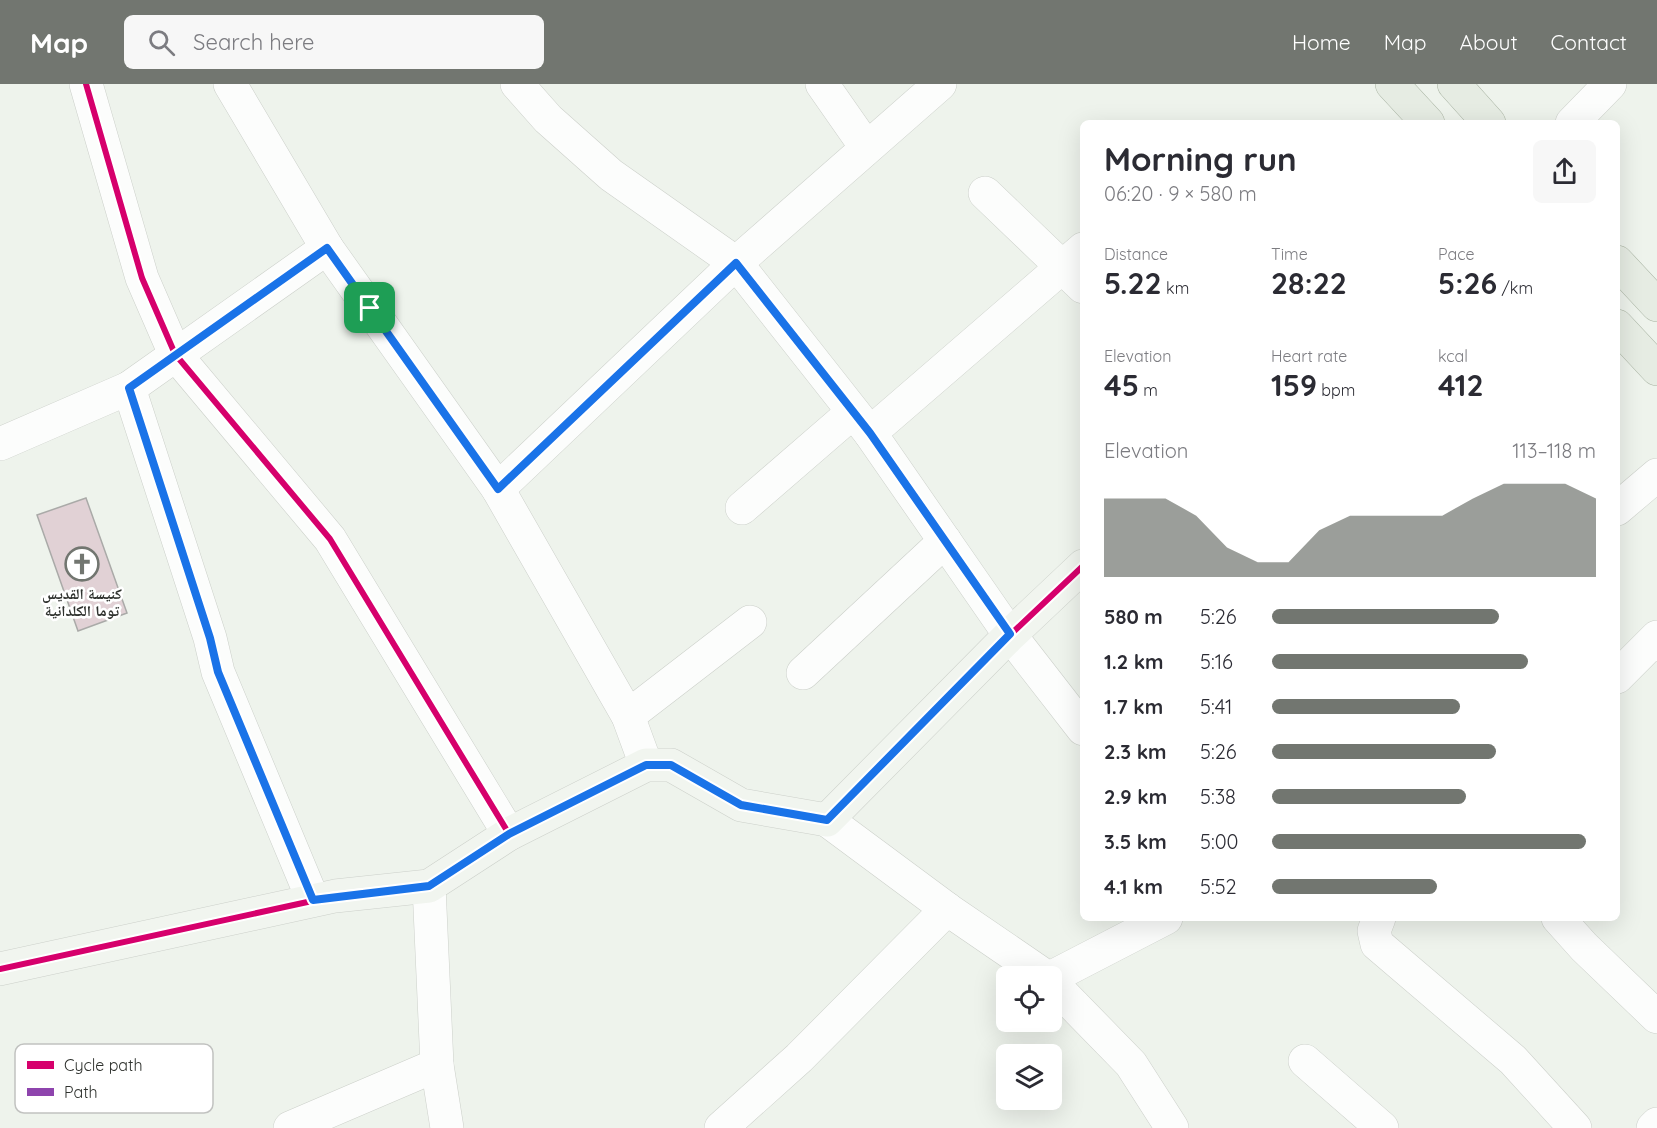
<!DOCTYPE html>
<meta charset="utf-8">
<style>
:root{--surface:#fff;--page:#f7f7f7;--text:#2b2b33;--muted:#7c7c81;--accent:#727670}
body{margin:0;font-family:Quicksand,"Noto Naskh Arabic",sans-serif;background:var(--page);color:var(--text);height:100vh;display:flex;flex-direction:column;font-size:22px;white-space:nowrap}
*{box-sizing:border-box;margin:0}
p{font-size:20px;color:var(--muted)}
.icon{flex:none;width:33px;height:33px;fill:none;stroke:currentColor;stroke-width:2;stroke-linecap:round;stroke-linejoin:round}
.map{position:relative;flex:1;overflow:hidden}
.side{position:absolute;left:1080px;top:36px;width:540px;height:801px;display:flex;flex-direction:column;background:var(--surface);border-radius:9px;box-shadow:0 6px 24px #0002}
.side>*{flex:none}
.fabs{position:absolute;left:996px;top:882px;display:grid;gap:12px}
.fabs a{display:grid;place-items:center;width:66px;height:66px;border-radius:9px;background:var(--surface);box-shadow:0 6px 24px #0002;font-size:30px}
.pin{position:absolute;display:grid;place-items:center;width:51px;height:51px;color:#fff;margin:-26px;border-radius:12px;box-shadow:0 3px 9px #0006}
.round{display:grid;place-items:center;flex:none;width:63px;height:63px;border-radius:9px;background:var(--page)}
.summary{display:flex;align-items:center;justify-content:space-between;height:102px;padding:0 24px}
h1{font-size:33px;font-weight:700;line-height:45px}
.stats{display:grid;grid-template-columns:repeat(3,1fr);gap:9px;height:102px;padding:6px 24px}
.stats div{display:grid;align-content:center}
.stats b{font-size:30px;font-weight:700}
.stats small{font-size:16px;font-weight:400}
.stats p{font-size:16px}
.chart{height:168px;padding:12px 24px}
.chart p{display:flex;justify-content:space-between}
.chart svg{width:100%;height:108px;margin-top:6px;fill:var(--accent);opacity:.7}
ul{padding:0 24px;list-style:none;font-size:20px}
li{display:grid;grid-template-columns:96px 72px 1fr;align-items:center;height:45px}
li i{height:15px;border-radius:8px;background:var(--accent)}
header{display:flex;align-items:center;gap:36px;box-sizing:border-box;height:84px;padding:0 30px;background:var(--accent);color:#fff}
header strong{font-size:28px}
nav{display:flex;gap:33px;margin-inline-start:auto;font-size:21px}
.search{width:420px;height:54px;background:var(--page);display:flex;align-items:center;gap:15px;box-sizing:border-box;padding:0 21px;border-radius:9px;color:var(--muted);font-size:22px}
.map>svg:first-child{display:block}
.building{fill:#e1d1d5;stroke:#aaaaa8;stroke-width:1.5}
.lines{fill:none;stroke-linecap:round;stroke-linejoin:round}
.street-casing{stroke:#ccd0ca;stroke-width:34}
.secondary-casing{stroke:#ccd0ca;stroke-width:34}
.primary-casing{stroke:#a9b4a3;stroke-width:34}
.street{stroke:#fcfdfc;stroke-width:33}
.secondary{stroke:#f1f5ef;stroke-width:33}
.primary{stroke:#e6ece3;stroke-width:33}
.quiet{stroke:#8e44ad;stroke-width:4.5;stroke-dasharray:9 4.5;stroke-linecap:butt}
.cycleway-casing{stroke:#fff;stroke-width:10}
.cycleway{stroke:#d6006c;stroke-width:6}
.route-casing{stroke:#fff;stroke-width:12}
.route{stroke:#1a73e8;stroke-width:8}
.labels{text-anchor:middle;stroke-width:5;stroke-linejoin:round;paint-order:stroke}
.poi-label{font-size:15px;font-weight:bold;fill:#2f322e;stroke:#fff}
.key{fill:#fff;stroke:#c1c2c0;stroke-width:1.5}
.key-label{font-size:16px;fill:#2f322e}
</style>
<header>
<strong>Map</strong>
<div class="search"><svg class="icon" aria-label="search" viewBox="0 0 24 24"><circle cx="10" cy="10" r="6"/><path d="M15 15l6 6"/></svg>Search here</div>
<nav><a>Home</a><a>Map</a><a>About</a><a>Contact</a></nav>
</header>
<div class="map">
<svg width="1657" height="1044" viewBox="0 0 1657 1044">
<rect width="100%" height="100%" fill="#eef3ec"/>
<path class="building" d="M86 414 127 529 78 547 37 431Z"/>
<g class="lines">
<defs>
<g id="street">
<path d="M86 0 142 194 175 270 330 455 509 750"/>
<path d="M230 0 327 164 498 405 628 632 646 681"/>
<path d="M517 0 548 35 611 91 736 179 870 349 1010 551 1083 645"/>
<path d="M822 0 866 63"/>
<path d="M1572 39 1610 0"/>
<path d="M985 109 1083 203"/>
<path d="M129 304 210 554 218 588 313 816"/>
<path d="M870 349 1083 165"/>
<path d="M0 360 129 304 327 164"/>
<path d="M498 405 736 179 940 0"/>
<path d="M742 424 853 328"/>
<path d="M1617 425 1657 391"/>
<path d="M803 589 945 457"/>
<path d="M1617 593 1657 553"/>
<path d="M628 632 750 538"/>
<path d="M827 736 947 825 1045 892"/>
<path d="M429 802 437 981 447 1044"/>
<path d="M1379 834 1374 847 1377 860 1513 976 1575 1044"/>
<path d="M1558 834 1584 863 1657 933"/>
<path d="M1052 893 1166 834"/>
<path d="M1052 899 1131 980 1172 1044"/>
<path d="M1305 977 1382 1044"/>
<path d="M290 1044 437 981"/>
<path d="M721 1044 799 974 947 825"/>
<path d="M1653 1044 1657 1040"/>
</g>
<path id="secondary" d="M0 885 335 812 429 802 509 750 646 681H671L741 721 827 736 1010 551 1083 482"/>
<g id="primary">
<path d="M1392 0 1428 39"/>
<path d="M1454 0 1489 39"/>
<path d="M1617 178 1657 221"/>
<path d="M1617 242 1657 285"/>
</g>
</defs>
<use href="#street" class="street-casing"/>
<use href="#secondary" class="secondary-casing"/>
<use href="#primary" class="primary-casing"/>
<use href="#street" class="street"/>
<use href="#secondary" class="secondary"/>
<use href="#primary" class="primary"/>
<path class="quiet" d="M129 304 210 554 218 588"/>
<defs>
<g id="cycleway">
<path d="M86 0 142 194 175 270 330 455 509 750"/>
<path d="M0 885 335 812 429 802 509 750 646 681H671L741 721 827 736 1010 551 1083 482"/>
</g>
</defs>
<use href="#cycleway" class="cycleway-casing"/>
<use href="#cycleway" class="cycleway"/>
</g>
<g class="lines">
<defs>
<path id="route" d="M327 164 498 405 736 179 870 349 1010 550 827 736 741 721 671 681H646L509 750 429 802 313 816 218 588 210 554 129 304Z"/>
</defs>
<use href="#route" class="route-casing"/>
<use href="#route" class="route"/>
</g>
<defs>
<symbol id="church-ring" viewBox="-11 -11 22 22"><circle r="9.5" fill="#fff" stroke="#727670" stroke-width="1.5"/><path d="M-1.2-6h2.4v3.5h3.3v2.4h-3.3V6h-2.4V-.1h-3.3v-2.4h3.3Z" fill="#727670"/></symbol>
</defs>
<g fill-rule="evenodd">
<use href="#church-ring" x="63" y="461" width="38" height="38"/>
</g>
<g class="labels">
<g class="poi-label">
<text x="82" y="515">كنيسة القديس<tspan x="82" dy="17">توما الكلدانية</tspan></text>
</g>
</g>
<rect x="15" y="960" width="198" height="69" rx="9" class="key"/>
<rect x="27" y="977" width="27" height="8" fill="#d6006c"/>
<rect x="27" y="1004" width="27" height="8" fill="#8e44ad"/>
<g class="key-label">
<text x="64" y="987">Cycle path</text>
<text x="64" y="1014">Path</text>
</g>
</svg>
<div class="fabs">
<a><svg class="icon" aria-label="locate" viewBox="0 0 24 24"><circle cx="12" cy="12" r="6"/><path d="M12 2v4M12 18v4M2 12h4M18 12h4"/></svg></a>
<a><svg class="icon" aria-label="layers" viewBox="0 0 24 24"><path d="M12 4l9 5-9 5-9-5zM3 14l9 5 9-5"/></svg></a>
</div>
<div class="pin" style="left:370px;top:224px;background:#1e9e55"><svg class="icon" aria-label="arrive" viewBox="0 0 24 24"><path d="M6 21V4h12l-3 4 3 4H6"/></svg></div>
<section class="side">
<div class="summary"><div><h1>Morning run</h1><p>06:20 · 9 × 580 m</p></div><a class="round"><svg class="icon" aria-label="share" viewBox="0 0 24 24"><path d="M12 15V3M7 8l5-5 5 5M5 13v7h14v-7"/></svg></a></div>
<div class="stats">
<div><p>Distance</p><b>5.22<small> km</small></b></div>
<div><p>Time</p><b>28:22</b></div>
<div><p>Pace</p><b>5:26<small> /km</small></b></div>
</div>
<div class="stats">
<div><p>Elevation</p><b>45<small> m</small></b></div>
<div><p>Heart rate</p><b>159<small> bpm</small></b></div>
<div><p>kcal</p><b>412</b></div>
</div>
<div class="chart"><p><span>Elevation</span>113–118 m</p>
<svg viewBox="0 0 160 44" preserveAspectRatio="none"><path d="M0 44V12L10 12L20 12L30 19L40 32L50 38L60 38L70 25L80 19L90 19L100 19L110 19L120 12L130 6L140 6L150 6L160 12V44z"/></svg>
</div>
<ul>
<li><b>580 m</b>5:26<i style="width:70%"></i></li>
<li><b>1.2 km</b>5:16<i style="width:79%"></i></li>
<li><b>1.7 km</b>5:41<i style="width:58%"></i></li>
<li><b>2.3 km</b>5:26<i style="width:69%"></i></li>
<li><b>2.9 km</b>5:38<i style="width:60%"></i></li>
<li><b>3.5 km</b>5:00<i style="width:97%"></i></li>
<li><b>4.1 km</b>5:52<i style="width:51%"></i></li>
</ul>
</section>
</div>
